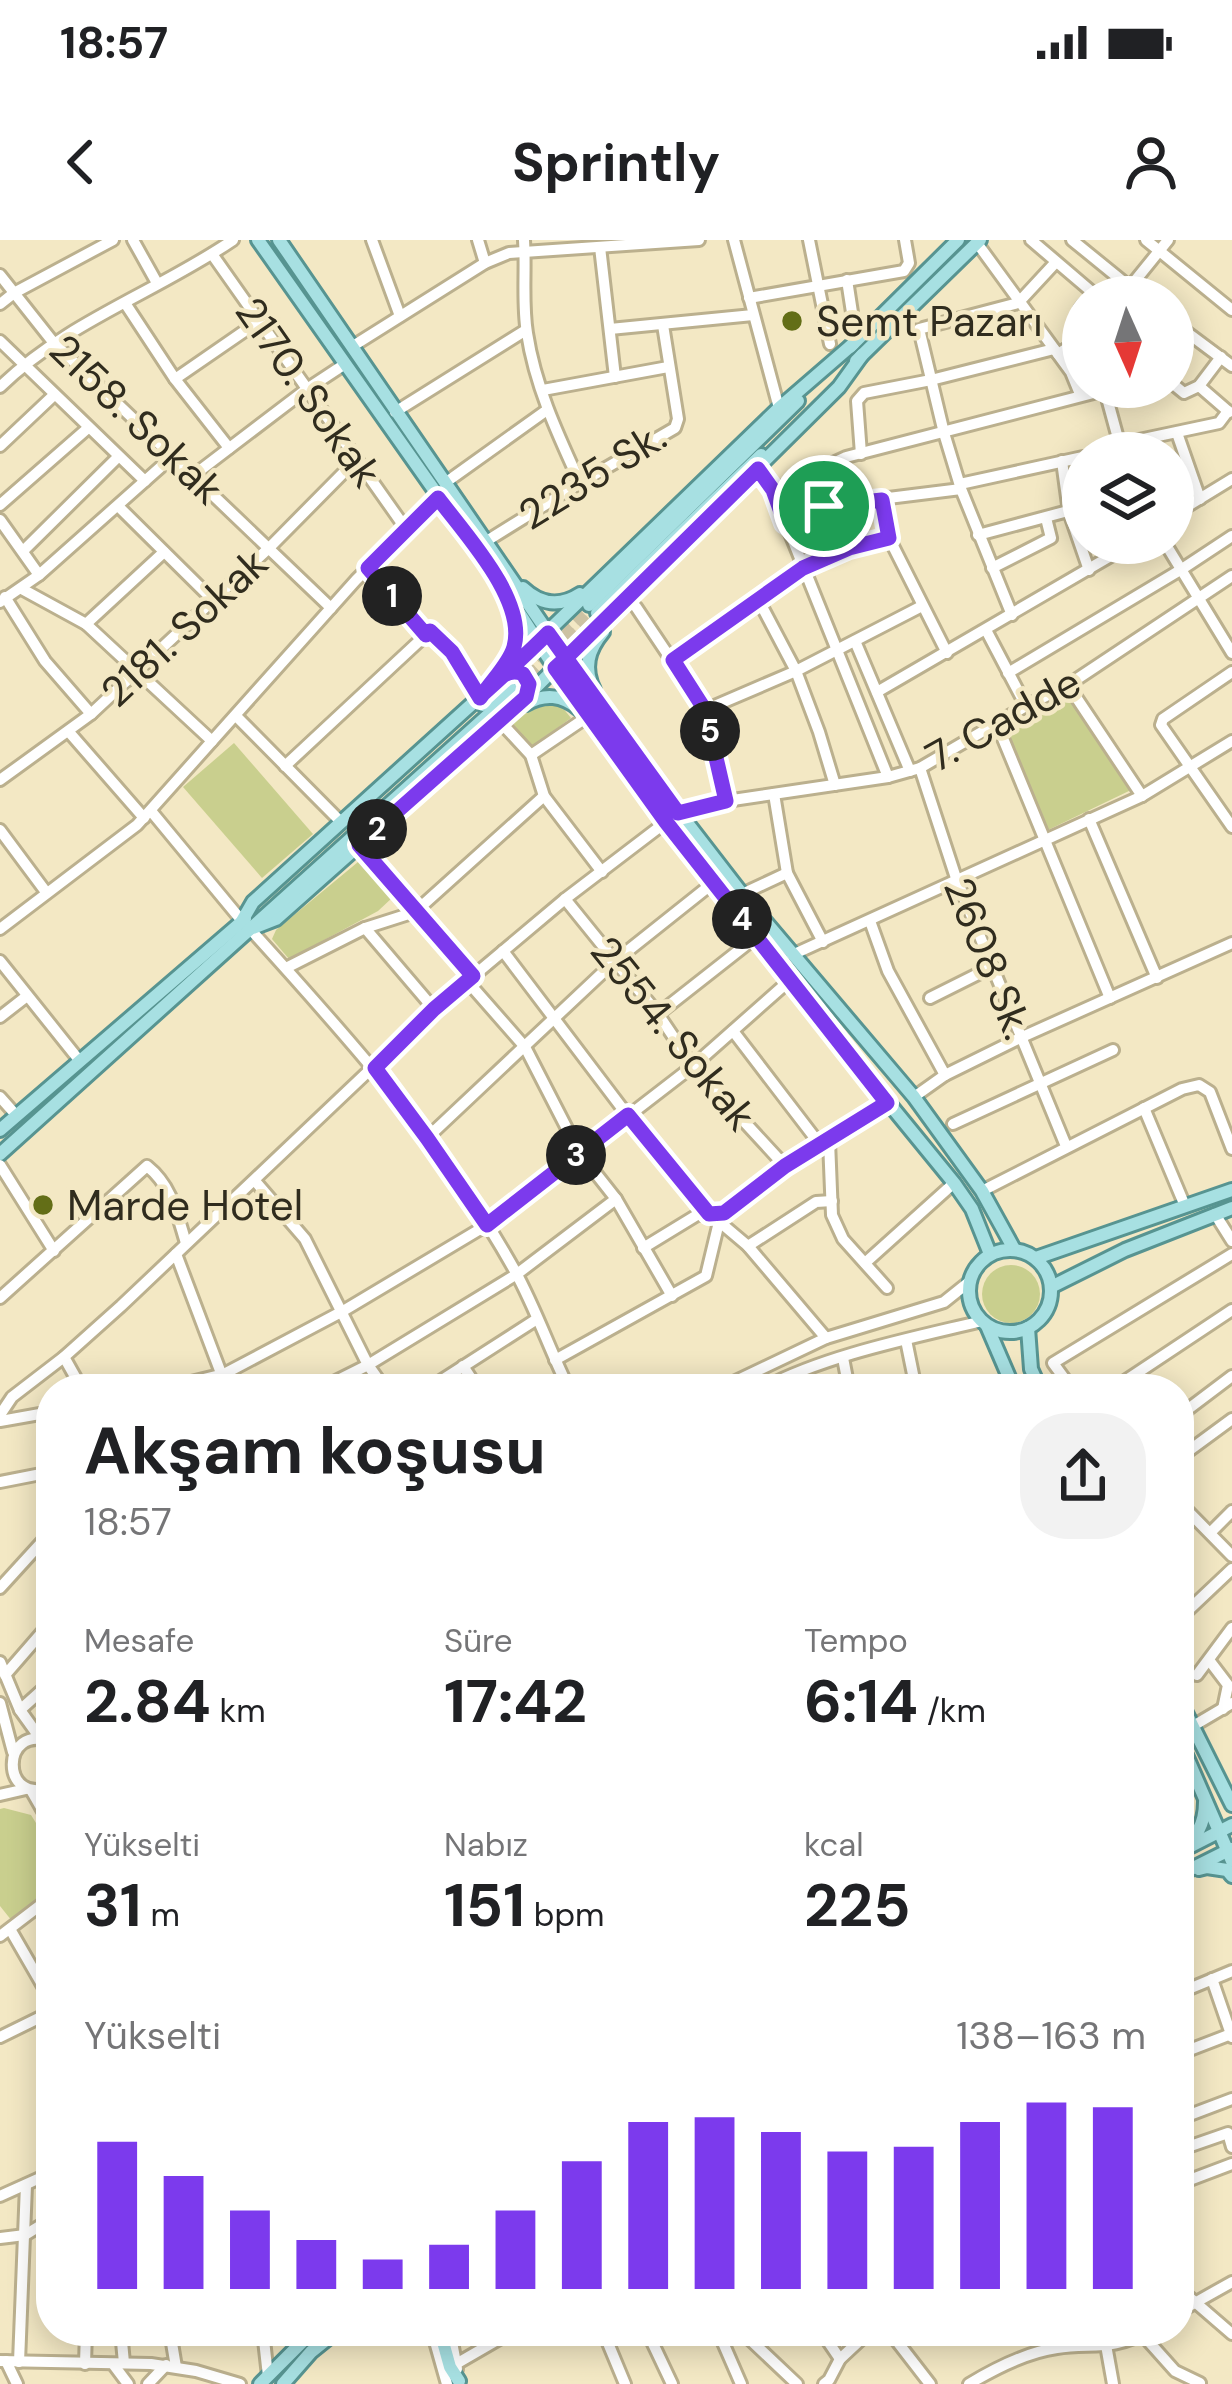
<!DOCTYPE html>
<html lang="tr">
<meta charset="utf-8">
<style>
:root{--surface:#fff;--page:#f2f2f2;--text:#202124;--muted:#757577;--accent:#7c3aed}
body{margin:0;font-family:"DM Sans",sans-serif;background:var(--page);color:var(--text);height:100vh;display:flex;flex-direction:column;font-size:45px;white-space:nowrap}
*{box-sizing:border-box;margin:0}
p{font-size:39px;color:var(--muted)}
.icon{flex:none;width:66px;height:66px;fill:none;stroke:currentColor;stroke-width:2;stroke-linecap:round;stroke-linejoin:round}
.map{position:relative;flex:1;overflow:hidden}
.panel{position:absolute;left:36px;top:1134px;width:1158px;height:972px;display:flex;flex-direction:column;background:var(--surface);border-radius:48px;box-shadow:0 6px 30px #0003}
.panel>*{flex:none}
.needle{width:78px;rotate:177deg}
.fabs{position:absolute;left:1062px;top:36px;display:grid;gap:24px}
.fabs a{display:grid;place-items:center;width:132px;height:132px;border-radius:50%;background:var(--surface);box-shadow:0 6px 30px #0003;font-size:60px}
.pin{position:absolute;display:grid;place-items:center;width:102px;height:102px;color:#fff;margin:-51px;border:6px solid #fff;border-radius:50%;box-shadow:0 3px 12px #0007}
.km{position:absolute;width:60px;height:60px;margin:-30px;border-radius:50%;background:#222;color:#fff;font-size:33px;line-height:60px;text-align:center}
.round{display:grid;place-items:center;flex:none;width:126px;height:126px;border-radius:48px;background:var(--page)}
.head{display:flex;align-items:center;justify-content:space-between;height:204px;padding:0 48px}
h1{font-size:66px;font-weight:700;line-height:90px}
.stats{display:grid;grid-template-columns:repeat(3,1fr);gap:18px;height:204px;padding:12px 48px}
.stats div{display:grid;align-content:center}
.stats b{font-size:60px;font-weight:700}
.stats small{font-size:33px;font-weight:400}
.stats p{font-size:33px}
.chart{height:336px;padding:24px 48px}
.chart p{display:flex;justify-content:space-between}
.chart svg{width:100%;height:216px;margin-top:12px;stroke:var(--accent);stroke-width:6}
.status{display:flex;justify-content:space-between;align-items:center;height:84px;padding:0 60px;background:var(--surface);direction:ltr}
.status svg{height:33px;fill:currentColor}
header{display:flex;justify-content:space-between;align-items:center;height:156px;padding:0 48px;background:var(--surface);font-size:54px;font-weight:700}
.map>svg:first-child{display:block}
.green{fill:#c9cf8e}
.lines{fill:none;stroke-linecap:round;stroke-linejoin:round}
.major-tunnel{stroke:#ccc2a3;stroke-width:12;stroke-dasharray:12 6;stroke-linecap:butt}
.minor-casing{stroke:#bbb08e;stroke-width:16}
.major-casing{stroke:#579491;stroke-width:18}
.minor{stroke:#fff;stroke-width:10}
.major{stroke:#a7e0e2;stroke-width:12}
.route-casing{stroke:#fff;stroke-width:24}
.route{stroke:#7c3aed;stroke-width:15}
.poi-dot{fill:#636e17;stroke:#f3e8c4;stroke-width:4.5}
.labels{text-anchor:middle;stroke-width:9;stroke-linejoin:round;paint-order:stroke}
.poi-label{font-size:42px;fill:#302c1e;stroke:#f3e8c4;text-anchor:start}
.street-label{font-size:42px;fill:#302c1e;stroke:#f3e8c4}
</style>
<div class="status"><b>18:57</b><svg viewBox="0 0 49 12"><path d="M0 12V9h3v3zM5 12V6h3v6zM10 12V3h3v9zM15 12V0h3v12zM26 1h20v11H26zM47 4h2v5h-2z"/></svg></div>
<header><svg class="icon" aria-label="back" viewBox="0 0 24 24"><path d="M15 5l-7 7 7 7"/></svg>Sprintly<svg class="icon" aria-label="person" viewBox="0 0 24 24"><circle cx="12" cy="8" r="4"/><path d="M4 21q1-7 8-7t8 7"/></svg></header>
<div class="map">
<svg width="1232" height="2144" viewBox="0 0 1232 2144">
<rect width="100%" height="100%" fill="#f3e8c4"/>
<g class="green">
<path d="M1062 456 1067 457 1131 550 1048 590 1007 494Z"/>
<path d="M544 463 562 467 571 478 532 507 512 483 534 467Z"/>
<path d="M234 503 313 594 262 638 183 547Z"/>
<path d="M365 620 393 657 378 671 289 719 272 699 276 690 358 622Z"/>
<circle cx="1011" cy="1054" r="29"/>
<path d="M4 1568 31 1575 51 1607V1651L12 1681 0 1666V1569Z"/>
</g>
<g class="lines">
<g class="major-tunnel">
<path d="M509 443 589 365"/>
<path d="M516 450 597 373"/>
</g>
<defs>
<g id="minor">
<path d="M133 0 157 43"/>
<path d="M372 0 400 76"/>
<path d="M478 0 485 23"/>
<path d="M524 0C526 31 522 63 527 93 535 146 558 195 580 243"/>
<path d="M734 0 779 168"/>
<path d="M809 0 830 104"/>
<path d="M1031 0 1092 52"/>
<path d="M1072 0 1142 57"/>
<path d="M1146 0 1232 70"/>
<path d="M977 3 1071 132 1080 154"/>
<path d="M600 7 615 137"/>
<path d="M212 14 406 289"/>
<path d="M0 35 53 102 331 368"/>
<path d="M847 40 853 79"/>
<path d="M1130 47 1168 0"/>
<path d="M749 58 904 31 909 23 905 0"/>
<path d="M125 63 175 139 229 208"/>
<path d="M0 64 14 53 113 0"/>
<path d="M1083 65 1080 69 1083 75"/>
<path d="M1173 82 1232 126"/>
<path d="M610 89 753 75"/>
<path d="M0 101 145 241"/>
<path d="M353 106 485 23 509 13 699 0"/>
<path d="M1058 114 1083 98"/>
<path d="M175 139 259 81"/>
<path d="M1173 144 1184 153 1199 146 1221 117"/>
<path d="M1199 146 1229 172"/>
<path d="M0 147C66 82 157 52 233 0"/>
<path d="M1104 147 1122 213"/>
<path d="M543 150 668 127"/>
<path d="M395 172 526 90"/>
<path d="M1177 193 1200 259"/>
<path d="M1120 204 1219 183 1228 171"/>
<path d="M0 206 54 155"/>
<path d="M1099 213 1120 207"/>
<path d="M861 214 857 161 864 153 931 140 1054 109"/>
<path d="M1062 221 1069 272 1089 330"/>
<path d="M758 229 773 251 888 537"/>
<path d="M194 235 307 149 345 124"/>
<path d="M445 243 547 170"/>
<path d="M960 244 1083 217"/>
<path d="M773 251 846 217 1105 150"/>
<path d="M882 260 889 298 947 413"/>
<path d="M0 265 88 188"/>
<path d="M118 266 214 361"/>
<path d="M1173 275 1232 239"/>
<path d="M0 280 39 335"/>
<path d="M785 283 824 266 961 249"/>
<path d="M978 295 1083 267"/>
<path d="M485 302 580 243 675 188 678 179 663 85"/>
<path d="M1165 303 1232 413"/>
<path d="M23 311 118 217"/>
<path d="M368 328 426 395"/>
<path d="M992 328 1051 298 1046 278"/>
<path d="M22 349 86 384 212 501"/>
<path d="M5 357 45 421 91 474"/>
<path d="M758 359 796 431 819 492 835 545"/>
<path d="M0 362 39 335 173 216"/>
<path d="M636 367 705 470 726 561"/>
<path d="M1012 375 961 249 944 193 919 89 1018 63 1056 22"/>
<path d="M86 384 164 312"/>
<path d="M986 390 1026 466"/>
<path d="M855 401 910 531"/>
<path d="M673 420 803 328 849 308 889 298"/>
<path d="M1232 432 1163 479 1161 485 1232 587"/>
<path d="M1008 433 1182 329 1232 296"/>
<path d="M1068 445 1142 556"/>
<path d="M877 452 1133 303"/>
<path d="M705 470 796 431 922 366"/>
<path d="M236 476 341 582"/>
<path d="M997 484 1110 758"/>
<path d="M506 488 531 515 544 556 602 632"/>
<path d="M69 492 144 578"/>
<path d="M531 515 587 477"/>
<path d="M285 526 430 391 452 412 480 458"/>
<path d="M920 528 956 638 1066 906"/>
<path d="M0 540 91 474 270 307 356 220"/>
<path d="M774 554 787 633 823 702"/>
<path d="M151 571 242 681"/>
<path d="M678 573 726 561 888 537 920 528 1026 466 1068 445 1232 336"/>
<path d="M1089 579 1157 738"/>
<path d="M0 590 46 652"/>
<path d="M359 605 474 736"/>
<path d="M742 654 787 633"/>
<path d="M565 659 658 774 693 826 785 926"/>
<path d="M870 681 888 731 945 835"/>
<path d="M365 688 434 769"/>
<path d="M0 689 137 585 356 340 438 258"/>
<path d="M250 689C347 796 445 905 515 1031 536 1069 550 1111 569 1149"/>
<path d="M503 711 628 876 709 973 748 1006 826 1098"/>
<path d="M792 715 1142 556 1232 501"/>
<path d="M0 721 79 820"/>
<path d="M286 728 365 688 415 672 544 556"/>
<path d="M468 742 525 807 579 912 616 959 672 1056"/>
<path d="M930 758 992 727"/>
<path d="M658 774 756 697"/>
<path d="M0 777 27 756"/>
<path d="M733 791 821 906"/>
<path d="M0 857 16 875"/>
<path d="M914 857 945 835 1020 798 1232 703"/>
<path d="M1144 868 1185 966"/>
<path d="M953 884 1113 810"/>
<path d="M427 898 615 721 713 643"/>
<path d="M829 901 832 975 843 999 887 1048"/>
<path d="M0 925 54 1011"/>
<path d="M255 941 305 999 368 1125 385 1149"/>
<path d="M982 951 1182 849 1199 845 1210 852 1232 909"/>
<path d="M1215 974 1232 1001"/>
<path d="M748 1006 816 962 832 961"/>
<path d="M643 1008 697 975 724 972 785 926 887 863"/>
<path d="M176 1014 227 1149"/>
<path d="M865 1023 954 943"/>
<path d="M0 1058 147 926C172 946 177 974 186 1003"/>
<path d="M906 1100 916 1149"/>
<path d="M64 1117 82 1149"/>
<path d="M843 1118 849 1149"/>
<path d="M555 1120 706 1036 719 982"/>
<path d="M463 1126 478 1149"/>
<path d="M162 1149 224 1134 343 1071 487 985 693 826 789 741"/>
<path d="M320 1149 368 1125 517 1034 616 959"/>
<path d="M428 1149 537 1079"/>
<path d="M719 1149 826 1098 944 1062 969 1042"/>
<path d="M762 1149C825 1115 912 1098 982 1081"/>
<path d="M1072 1149 1053 1123 1232 1014"/>
<path d="M1113 1149 1232 1070"/>
<path d="M0 1175 12 1157 64 1117 121 1066 434 769 565 659 666 582"/>
<path d="M1179 1176 1232 1136"/>
<path d="M0 1181 51 1172"/>
<path d="M1179 1218 1232 1179"/>
<path d="M0 1242 51 1232"/>
<path d="M1179 1262 1232 1316"/>
<path d="M1210 1293 1232 1271"/>
<path d="M0 1348 51 1292"/>
<path d="M1179 1379 1232 1329"/>
<path d="M1209 1420 1228 1445 1223 1469"/>
<path d="M0 1422 20 1470 40 1498"/>
<path d="M5 1435 51 1382"/>
<path d="M1197 1435 1232 1388"/>
<path d="M0 1463 13 1512"/>
<path d="M20 1470 51 1442"/>
<path d="M1193 1486 1232 1463"/>
<path d="M51 1502C0 1482 0 1567 51 1547"/>
<path d="M31 1550 51 1585"/>
<path d="M0 1555 26 1549"/>
<path d="M10 1689 51 1760"/>
<path d="M0 1696 51 1657"/>
<path d="M1212 1739 1232 1797"/>
<path d="M1179 1753 1232 1731"/>
<path d="M1179 1794 1185 1812"/>
<path d="M0 1797 51 1772"/>
<path d="M1179 1814 1231 1794"/>
<path d="M1179 1879 1232 1859"/>
<path d="M1179 1910 1228 1893 1232 1907"/>
<path d="M1179 1944 1232 1924"/>
<path d="M0 1956 51 1933"/>
<path d="M0 1998 25 1995 51 1979"/>
<path d="M1179 2042 1188 2056 1232 2094"/>
<path d="M1184 2069 1232 2042"/>
<path d="M121 2091 124 2123"/>
<path d="M170 2091 176 2127"/>
<path d="M263 2091 268 2136"/>
<path d="M432 2091 447 2144"/>
<path d="M450 2091 457 2129"/>
<path d="M603 2091 625 2144"/>
<path d="M647 2091 672 2144"/>
<path d="M718 2091 741 2144"/>
<path d="M741 2091 797 2144"/>
<path d="M821 2091 840 2119"/>
<path d="M889 2091 930 2144"/>
<path d="M1142 2094 1175 2131 1200 2143"/>
<path d="M1106 2105 1113 2144"/>
<path d="M0 2121 151 2124 196 2131 240 2144"/>
<path d="M6 2121 17 2144"/>
<path d="M19 2122 26 1945"/>
<path d="M85 2124 86 2091"/>
<path d="M113 2124 128 2144"/>
<path d="M456 2124 513 2091"/>
<path d="M148 2144 166 2125"/>
<path d="M824 2144 829 2140 840 2119 870 2091"/>
<path d="M969 2144C994 2129 1027 2112 1057 2108 1093 2103 1113 2111 1148 2091"/>
</g>
<g id="major">
<path d="M258 0 501 345 555 428 666 582 789 741 954 943 972 969 990 1014"/>
<path d="M279 0 610 483 742 654 914 857 982 951 1014 1009"/>
<path d="M850 107 958 0"/>
<path d="M856 121 980 0"/>
<path d="M523 348C541 365 560 367 580 354"/>
<path d="M589 365 798 161"/>
<path d="M597 373 761 215"/>
<path d="M501 429C516 411 519 392 512 370"/>
<path d="M594 450C583 428 588 410 603 392"/>
<path d="M526 464C545 453 562 455 579 469"/>
<path d="M483 465 509 443"/>
<path d="M242 681 253 662 483 454 779 168 853 104"/>
<path d="M250 689 276 679 526 457 839 147 862 115"/>
<path d="M0 890 245 679"/>
<path d="M0 914 516 450"/>
<circle cx="1010" cy="1051" r="41"/>
<path d="M1036 1018 1232 950"/>
<path d="M1051 1047 1125 1010 1232 968"/>
<path d="M987 1086 1014 1149"/>
<path d="M1028 1088 1031 1129 1040 1149"/>
<path d="M1179 1459 1232 1565"/>
<path d="M1179 1499 1232 1621"/>
<path d="M1191 1606 1232 1585"/>
<path d="M1180 1612C1196 1597 1205 1585 1205 1562"/>
<path d="M1199 1629 1207 1627 1227 1630 1232 1636"/>
<path d="M1179 1635 1231 1609"/>
<path d="M440 2091 450 2127 459 2141"/>
<path d="M260 2144 313 2091"/>
<path d="M283 2144 311 2112 337 2091"/>
</g>
</defs>
<use href="#minor" class="minor-casing"/>
<use href="#major" class="major-casing"/>
<use href="#minor" class="minor"/>
<use href="#major" class="major"/>
</g>
<g class="lines">
<defs>
<path id="route" d="M824 266 785 283 773 250 758 229 566 418 548 393C527 414 505 434 483 454L480 458 452 412 430 391 426 395 368 328 438 258C465 294 527 360 514 407 509 424 493 439 483 454 495 443 506 426 523 434L529 444 526 457 359 605 473 736 434 769 375 828 427 898 487 985 628 875 709 974 724 973 785 926 887 863 666 582 555 428 566 418 678 573 726 561 705 470 673 420 803 328 849 308 889 298 882 260 824 266"/>
</defs>
<use href="#route" class="route-casing"/>
<use href="#route" class="route"/>
</g>
<g class="poi-dot">
<circle cx="792" cy="81" r="12"/>
<circle cx="43" cy="965" r="12"/>
</g>
<g class="labels">
<g class="poi-label">
<text x="816" y="96">Semt Pazarı</text>
<text x="67" y="980">Marde Hotel</text>
</g>
<g class="street-label">
<text transform="translate(309 152) rotate(55)" y="15">2170. Sokak</text>
<text transform="translate(137 179) rotate(44)" y="15">2158. Sokak</text>
<text transform="translate(592 235) rotate(-32)" y="15">2235 Sk.</text>
<text transform="translate(184 387) rotate(-43)" y="15">2181. Sokak</text>
<text transform="translate(1003 479) rotate(-29)" y="15">7. Cadde</text>
<text transform="translate(989 718) rotate(68)" y="15">2608 Sk.</text>
<text transform="translate(674 793) rotate(51)" y="15">2554. Sokak</text>
</g>
</g>
</svg>
<div class="fabs">
<a><svg class="needle" viewBox="-14 -14 28 28"><path d="M0-13l5 13h-10z" fill="#e53935"/><path d="M0 13l5-13h-10z" fill="#757577"/></svg></a>
<a><svg class="icon" aria-label="layers" viewBox="0 0 24 24"><path d="M12 4l9 5-9 5-9-5zM3 14l9 5 9-5"/></svg></a>
</div>
<div class="pin" style="left:824px;top:266px;background:#1e9e55"><svg class="icon" aria-label="arrive" viewBox="0 0 24 24"><path d="M6 21V4h12l-3 4 3 4H6"/></svg></div>
<b class="km" style="left:392px;top:356px">1</b>
<b class="km" style="left:377px;top:589px">2</b>
<b class="km" style="left:576px;top:915px">3</b>
<b class="km" style="left:742px;top:679px">4</b>
<b class="km" style="left:710px;top:491px">5</b>
<section class="panel">
<div class="head"><div><h1>Akşam koşusu</h1><p>18:57</p></div><a class="round"><svg class="icon" aria-label="share" viewBox="0 0 24 24"><path d="M12 15V3M7 8l5-5 5 5M5 13v7h14v-7"/></svg></a></div>
<div class="stats">
<div><p>Mesafe</p><b>2.84<small> km</small></b></div>
<div><p>Süre</p><b>17:42</b></div>
<div><p>Tempo</p><b>6:14<small> /km</small></b></div>
</div>
<div class="stats">
<div><p>Yükselti</p><b>31<small> m</small></b></div>
<div><p>Nabız</p><b>151<small> bpm</small></b></div>
<div><p>kcal</p><b>225</b></div>
</div>
<div class="chart"><p><span>Yükselti</span>138–163 m</p>
<svg viewBox="0 0 160 44" preserveAspectRatio="none"><path d="M5 44V14M15 44V21M25 44V28M35 44V34M45 44V38M55 44V35M65 44V28M75 44V18M85 44V10M95 44V9M105 44V12M115 44V16M125 44V15M135 44V10M145 44V6M155 44V7"/></svg>
</div>
</section>
</div>
